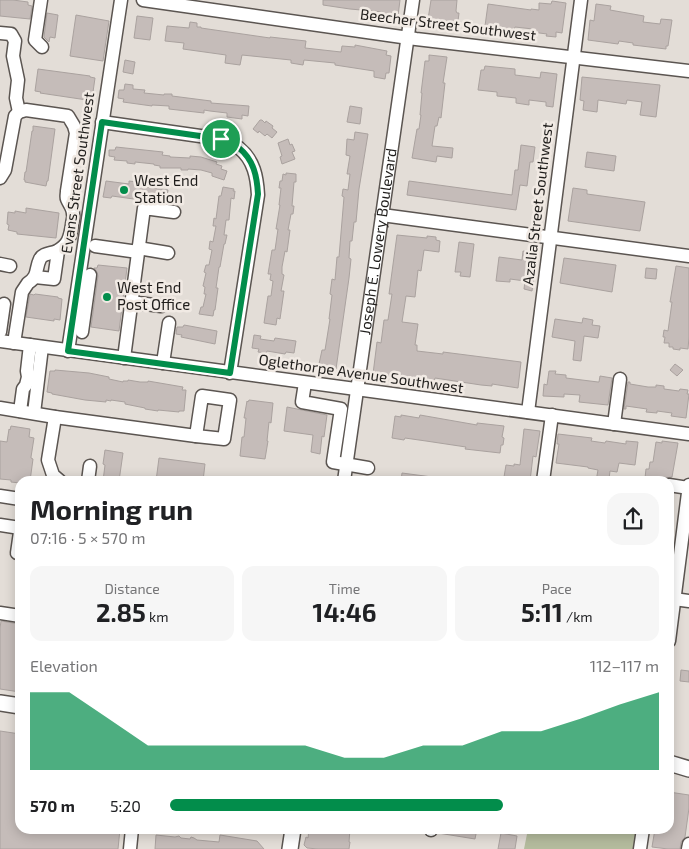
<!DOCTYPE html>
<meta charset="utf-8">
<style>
:root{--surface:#fff;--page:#f6f6f6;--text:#202124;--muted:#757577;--accent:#028d4b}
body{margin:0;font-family:"Exo 2",sans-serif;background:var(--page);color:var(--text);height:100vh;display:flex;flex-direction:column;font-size:19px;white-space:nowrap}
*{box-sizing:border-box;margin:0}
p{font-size:16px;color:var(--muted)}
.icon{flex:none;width:28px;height:28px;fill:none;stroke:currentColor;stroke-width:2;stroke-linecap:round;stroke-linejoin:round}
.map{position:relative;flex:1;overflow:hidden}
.panel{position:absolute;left:15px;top:476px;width:659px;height:358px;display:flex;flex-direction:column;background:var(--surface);border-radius:15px;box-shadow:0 2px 12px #0003}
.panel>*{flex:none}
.pin{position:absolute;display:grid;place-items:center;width:42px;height:42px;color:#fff;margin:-21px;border:2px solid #fff;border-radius:50%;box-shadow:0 1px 5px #0007}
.round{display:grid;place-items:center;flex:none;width:52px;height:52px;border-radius:15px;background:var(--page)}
.head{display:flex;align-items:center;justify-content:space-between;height:85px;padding:0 15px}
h1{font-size:28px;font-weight:700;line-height:38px}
.figures{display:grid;grid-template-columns:repeat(3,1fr);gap:8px;height:85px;padding:5px 15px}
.figures div{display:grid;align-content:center;border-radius:12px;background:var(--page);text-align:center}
.figures b{font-size:25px;font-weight:700}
.figures small{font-size:14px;font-weight:400}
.figures p{font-size:14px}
.chart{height:140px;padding:10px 15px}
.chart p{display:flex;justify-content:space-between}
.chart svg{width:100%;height:90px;margin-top:5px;fill:var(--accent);opacity:.7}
ul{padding:0 15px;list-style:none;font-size:16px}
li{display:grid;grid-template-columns:80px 60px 1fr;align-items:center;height:38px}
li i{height:12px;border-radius:6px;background:var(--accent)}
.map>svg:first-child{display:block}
.green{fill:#b4bb9d}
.building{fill:#c5bcb9;stroke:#aaa29f}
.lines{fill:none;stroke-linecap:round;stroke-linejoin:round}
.minor-casing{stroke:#5b5551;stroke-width:15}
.major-casing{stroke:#5b5551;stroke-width:18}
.minor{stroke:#fff;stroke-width:12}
.major{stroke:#fff;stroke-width:15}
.route-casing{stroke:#fff;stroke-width:10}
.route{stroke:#028d4b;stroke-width:6}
.poi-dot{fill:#028d4b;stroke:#f1eae4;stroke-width:2}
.labels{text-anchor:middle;stroke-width:5;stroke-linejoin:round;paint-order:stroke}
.street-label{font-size:15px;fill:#201e1c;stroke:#f1eae4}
.poi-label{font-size:15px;fill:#201e1c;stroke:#f1eae4;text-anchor:start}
</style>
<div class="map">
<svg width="689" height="849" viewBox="0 0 689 849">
<rect width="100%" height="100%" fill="#e3ddd7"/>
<path class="green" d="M528 829H637L634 849H524Z"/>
<g class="building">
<path d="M0 0H13L28 2V5L32 6 30 19 0 16Z"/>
<path d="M323 0H400L398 16 383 13V12L350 9 323 5Z"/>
<path d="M431 0H457L456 11 457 13H459L458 21H456L455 25 435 24V27L427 26Z"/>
<path d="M552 1 566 3 562 33 556 32V37L546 36 547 34 532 32 533 29 515 27 514 30 485 26 488 4 531 10V9L539 10V3L551 4Z"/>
<path d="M596 4 611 6 610 10 644 16 643 22 660 24 661 19 672 20 668 46H666V49L633 45V43L619 41 618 44 588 40 590 20 594 21Z"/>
<path d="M47 13 58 15 55 38 50 37 49 42 44 37Z"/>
<path d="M76 15 109 21 103 61 70 56Z"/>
<path d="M137 16 153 18 150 40 134 38Z"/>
<path d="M190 22 197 23V27H201V28L270 38V37L306 41 305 48 341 52 342 46 355 47V45L387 51 386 55 391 56 389 73H386L385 79 374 77V71L335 65V63L304 60 303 65 291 63V60L242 55 240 65 225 63 226 55 183 49 184 43 165 41 167 26 189 28Z"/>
<path d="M429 55 447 57 443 83H445L441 118 439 117 437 126H435L432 146 453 148 452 158 437 156 436 162 412 158 417 129H419L421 115H420L422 93H421L425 61H429Z"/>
<path d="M125 60 135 62 133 74 123 72Z"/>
<path d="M485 66 515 69V75L540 78 541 72 557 74 553 107 546 106V102L529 100V105L516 103V98L497 96V92L478 90 481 70H484Z"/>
<path d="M38 69 90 76V77L95 78 92 99H87V100L40 93 41 92 35 91Z"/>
<path d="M582 77 660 85 656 117 640 115 642 102 627 100 626 104 598 100 597 112 583 110 584 101 580 100Z"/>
<path d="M125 84 133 85V89L145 90 144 93 164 95V94H172V96L211 101V103L249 106 248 116 242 115V119L227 117V113L210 111 204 110V113L169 109V106L152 105V106L123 102 124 99 118 98 119 90H124Z"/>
<path d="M350 106 362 108 360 124 347 122Z"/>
<path d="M260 120H262L265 123 266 121 273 126 272 128 277 132 272 138 267 134 265 136 259 131 258 133 253 129Z"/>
<path d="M33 126 55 129 48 181H47L46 186 25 182V180H24L25 172H26L32 131H33Z"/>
<path d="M355 132 368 134 359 189 356 222H354L352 241H350L349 258 351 259 349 278 336 369 324 367V365L319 364 322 350H325L330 319H329L332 295 330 294 332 279 335 280 337 257H339L344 197 342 196 343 189 348 190 350 174H347L350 156 346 155 347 139 354 140Z"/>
<path d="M288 139 290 145 292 144 295 151 292 152 295 159 282 164 280 157 282 156 278 143Z"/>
<path d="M521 145 535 147 533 162H530L527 186 520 185 516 210 407 195 409 181 512 195 515 170H518Z"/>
<path d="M116 147 163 152 162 155 170 156V157L190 158V156L201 157 217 162 216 164 222 166 221 169 227 171 224 180 212 176V173L201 170 188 169V170H181V168H160V166L154 165V164L135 162V164L127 163V161L114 160 115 157 109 156V150H115Z"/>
<path d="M587 152 616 156 614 171 585 167Z"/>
<path d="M286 173 296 174V182H294L292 206H294L293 214H291L288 230H290L287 252 285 251 282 267V274L284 275 281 291H284L280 319 277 318 276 325 264 323 268 296H271L273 281 270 280 271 274H268L272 250H275L278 229H276L280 205H279L281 188H279L280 181H282L283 174 286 175Z"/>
<path d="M106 181 129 184V181L137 182V186L168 190 166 203 142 198 141 200 112 196 111 198 103 197Z"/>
<path d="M223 187 234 189 233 191H235L234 199 231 198 229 220H226L224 235H227L225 244H224L220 267H219L216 288H218L215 310H214L213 316 199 314 201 307H203L206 294H204L205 287 203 286 206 273 204 272 206 265H209L212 250 209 249 210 241 213 242 216 226H213L214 218 216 219 219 196H221Z"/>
<path d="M573 188 587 190V194L645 202 640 231 568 221Z"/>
<path d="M26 208 59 213 56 238 17 234V232L8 230 9 225 7 224 8 212 15 213V211L26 213Z"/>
<path d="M397 235 427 238V236L436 237V240L440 241 439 252 424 250 421 271 418 270 415 297 406 296 402 322 418 324 415 345H417V351L443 354V352L521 362 518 388 492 384V386L481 385 435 378 434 382 373 374 377 342 381 343 384 320H388L392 294H389Z"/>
<path d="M459 242 474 244 470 277 460 276 461 272H455Z"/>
<path d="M523 251 537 254 532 291 524 289 525 281 510 279V282L496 281 499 257 522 260Z"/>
<path d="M564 258 616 265 612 292 560 283Z"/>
<path d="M98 265 127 268 119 331 91 327 98 276 97 272 94 268H97Z"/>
<path d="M676 266 689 268V337L688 349 680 348V350L673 349V347H669V343H664L665 337H663L664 330 668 331 672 302H670Z"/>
<path d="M646 268 657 269 656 279 645 278Z"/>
<path d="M30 294 34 295 35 294 58 297V298L62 299 60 320 54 319V321L26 317Z"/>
<path d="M583 318 593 320 592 325 600 326 598 338 584 336 581 361 573 360 575 341 552 337 555 319 582 323Z"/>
<path d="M184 325 217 331 215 344 181 337 182 335 176 334 177 327H183Z"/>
<path d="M254 335 261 336 260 339 274 341 275 338 296 341 294 353 286 352 285 354 267 351 266 353 258 352 259 349 252 348Z"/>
<path d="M675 364 683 370 677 376 670 370Z"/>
<path d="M55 370 89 373 109 377V379L123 382V381H128V380L140 382H148V381L183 387 182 390H186L184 411H179V412L158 410V411L145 409V408L125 404V402L111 400V401L106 400V402L85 400 52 394V393L47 392 50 371H55Z"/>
<path d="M549 371H556L555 374 566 375V378L598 382H599L600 376 612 378 608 405 579 402 580 395 564 394V397L543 396 544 384 547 385Z"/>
<path d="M628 382H630V384L648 387H656V385L664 386V389L679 391 680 389 688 390 687 394H689L686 418 671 416 672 413 657 411V413L646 412 647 409 626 406V409H624Z"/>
<path d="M249 400 273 403 271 423 269 422 267 441H268L265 459 240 456 242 437H244L246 418H244L247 401 248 402Z"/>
<path d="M287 407 327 415 324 437 322 436 320 454 311 452 313 435 284 431Z"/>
<path d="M401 415 419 418 420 415 477 425V423L504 426 502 437 504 438 503 445H501L500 453 465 449 466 447 426 441 405 438 404 440 392 438 395 416 401 417Z"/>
<path d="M11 426 30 429 29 437 34 438 31 457V458L33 459 30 481H20V483L11 482V480L0 479V441L7 442 9 429 10 430Z"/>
<path d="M524 429 540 431 536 457 533 456 530 481H507L508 478 504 477 506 465 514 466V464L520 465Z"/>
<path d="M558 434 592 438 591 441 605 443 606 441 626 444V441L638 442 635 465 619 463 617 472 610 471 609 479 605 478 604 481H596L598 470 588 468V467L556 463 559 444H557Z"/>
<path d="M662 441 678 443 672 477 666 478 662 481H654L655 479 645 478 646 469H649L650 462H653L656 442 662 443Z"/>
<path d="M105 450 123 453 119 481H103L105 465 103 464Z"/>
<path d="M159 458 205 464 203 481H156Z"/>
<path d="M402 473 432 477V481H401Z"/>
<path d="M1 621 19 624V630H20V692L0 689V628Z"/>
<path d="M681 670 689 671V682L680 681Z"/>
<path d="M0 731 20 734V829H120L118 849H0Z"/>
<path d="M669 792 689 795V808L685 837 681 842 680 849H668L652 847 655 829H669Z"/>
<path d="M309 829H350L349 842H350L349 849H318L307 848 304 845 306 837 308 838Z"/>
<path d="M439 829H477L475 839 438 833Z"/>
<path d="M501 833 517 836 515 849H498Z"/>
<path d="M156 835 175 837 179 836 181 838 190 839 191 837 194 838 197 840 219 842 220 835 257 841 264 849H155Z"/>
</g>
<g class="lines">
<defs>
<g id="minor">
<path d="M41 0 35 40 42 47"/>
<path d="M143 0 416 39 689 71"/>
<path d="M0 33 11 34 15 41 13 56 18 80 16 98 19 112"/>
<path d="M102 122 221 139C227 142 234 145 239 148 254 160 257 177 258 195L230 373"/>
<path d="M0 178 5 170 15 116 19 112 26 110 68 116 74 126 76 133 67 191C67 194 66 197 67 199 69 204 73 208 73 214 74 217 72 222 72 225 70 238 68 245 57 251 51 254 43 253 40 259 35 269 39 276 28 283L22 292 14 343"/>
<path d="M382 215 689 256"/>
<path d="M95 246 138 252"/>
<path d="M138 248 168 253"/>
<path d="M0 264 10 266"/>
<path d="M35 277 54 279 58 251"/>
<path d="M131 302 161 306"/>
<path d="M0 332 4 304"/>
<path d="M82 332 90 275"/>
<path d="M0 341 689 434"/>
<path d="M68 351 121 0"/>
<path d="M124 358 144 208 174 212"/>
<path d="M163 363 169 323"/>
<path d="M305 383 302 402 341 409 333 462 368 468"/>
<path d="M202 396 230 400 224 439 196 436Z"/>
<path d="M0 408 55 417 196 436"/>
<path d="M20 411 23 389 26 385 28 377 27 371 30 345"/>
<path d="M528 412 581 0"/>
<path d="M34 413 42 347"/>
<path d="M55 417 48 460 53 475 60 481"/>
<path d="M614 424 620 379"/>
<path d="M88 481 90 466"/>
<path id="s1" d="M344 481 413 0"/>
<path d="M543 481 552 415"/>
<path d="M669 485 689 488"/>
<path d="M0 496 20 499"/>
<path d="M0 525 20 528"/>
<path d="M17 553 20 532"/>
<path d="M674 599 689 601"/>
<path d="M0 613 20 616"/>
<path d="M669 641 689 485"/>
<path d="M431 830V829"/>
<path d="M130 849 132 829"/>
<path d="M640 849 643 829"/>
<path d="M688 849 689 844"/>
</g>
<g id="major">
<path d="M0 703 20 706"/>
<path d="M669 763 689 769"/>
<path d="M290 849 293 829"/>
</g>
</defs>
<use href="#minor" class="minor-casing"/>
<use href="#major" class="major-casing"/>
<use href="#minor" class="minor"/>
<use href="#major" class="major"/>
</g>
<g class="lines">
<defs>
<path id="route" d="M102 122 221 139C227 142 234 145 239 148 254 160 257 177 258 194L230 373 68 351Z"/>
</defs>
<use href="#route" class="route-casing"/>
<use href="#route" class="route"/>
</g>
<g class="poi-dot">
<circle cx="124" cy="190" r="5"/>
<circle cx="107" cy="297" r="5"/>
</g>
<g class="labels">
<g class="street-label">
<text transform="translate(448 25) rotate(7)" y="5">Beecher Street Southwest</text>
<text transform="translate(78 173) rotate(-82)" y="5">Evans Street Southwest</text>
<text transform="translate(538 204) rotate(-83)" y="5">Azalia Street Southwest</text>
<text dy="5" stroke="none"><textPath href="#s1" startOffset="242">Joseph E. Lowery Boulevard</textPath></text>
<text transform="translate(361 374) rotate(8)" y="5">Oglethorpe Avenue Southwest</text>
</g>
<g class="poi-label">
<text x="134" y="186">West End<tspan x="134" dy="17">Station</tspan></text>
<text x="117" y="293">West End<tspan x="117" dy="17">Post Office</tspan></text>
</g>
</g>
</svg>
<div class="pin" style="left:221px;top:139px;background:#1e9e55"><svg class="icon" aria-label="arrive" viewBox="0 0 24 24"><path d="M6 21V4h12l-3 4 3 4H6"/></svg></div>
<section class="panel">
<div class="head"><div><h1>Morning run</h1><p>07:16 · 5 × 570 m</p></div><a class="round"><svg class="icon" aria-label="share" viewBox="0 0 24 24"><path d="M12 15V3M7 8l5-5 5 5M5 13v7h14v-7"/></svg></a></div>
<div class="figures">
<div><p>Distance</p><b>2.85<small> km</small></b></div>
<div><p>Time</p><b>14:46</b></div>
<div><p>Pace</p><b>5:11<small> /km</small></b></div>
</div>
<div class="chart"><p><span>Elevation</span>112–117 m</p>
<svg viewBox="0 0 160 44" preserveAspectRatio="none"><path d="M0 44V6L10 6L20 19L30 32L40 32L50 32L60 32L70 32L80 38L90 38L100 32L110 32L120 25L130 25L140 19L150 12L160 6V44z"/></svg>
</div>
<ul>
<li><b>570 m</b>5:20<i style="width:68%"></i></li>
</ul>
</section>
</div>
